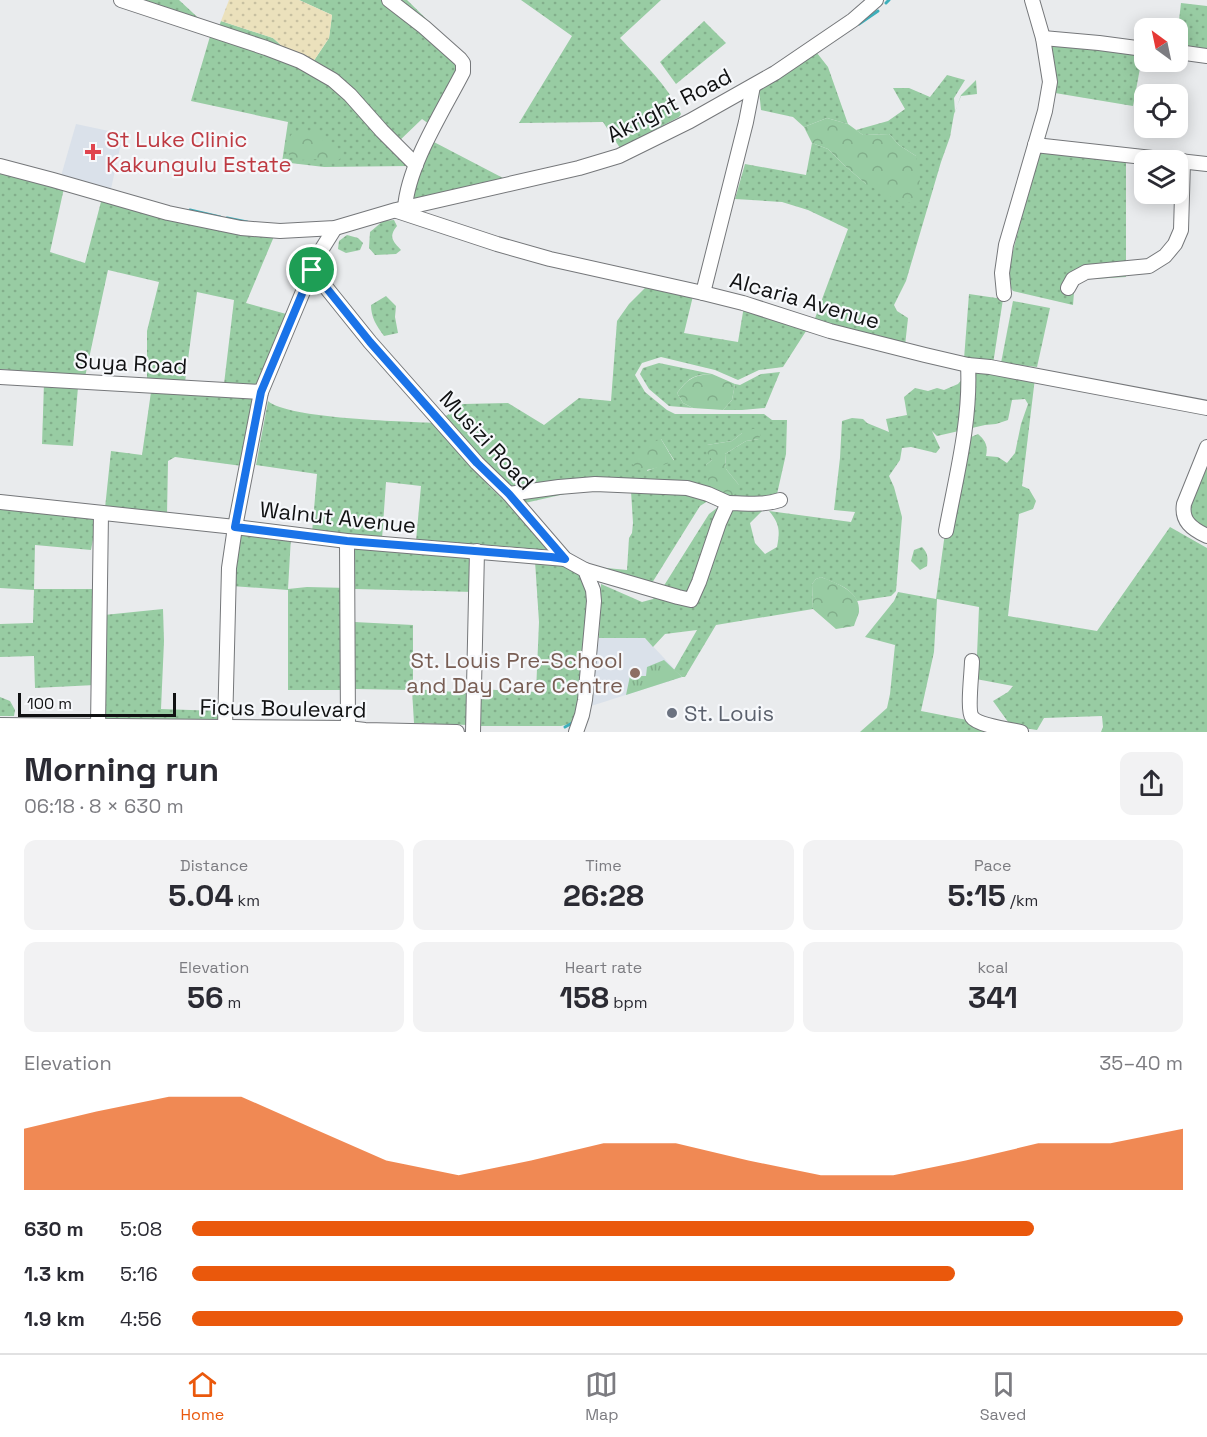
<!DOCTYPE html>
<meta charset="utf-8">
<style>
:root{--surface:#fff;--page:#f2f2f3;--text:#2b2b33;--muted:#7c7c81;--line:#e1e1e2;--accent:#ea580c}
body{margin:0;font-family:"Space Grotesk",sans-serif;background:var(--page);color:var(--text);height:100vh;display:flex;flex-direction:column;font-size:22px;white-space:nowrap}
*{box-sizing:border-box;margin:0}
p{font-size:20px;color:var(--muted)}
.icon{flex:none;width:33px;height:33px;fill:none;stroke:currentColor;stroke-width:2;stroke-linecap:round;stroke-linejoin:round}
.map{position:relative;height:732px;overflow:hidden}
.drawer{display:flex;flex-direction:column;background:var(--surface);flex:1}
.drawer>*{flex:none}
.needle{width:39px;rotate:327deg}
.tools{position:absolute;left:1134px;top:18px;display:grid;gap:12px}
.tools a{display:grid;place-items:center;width:54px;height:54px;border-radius:12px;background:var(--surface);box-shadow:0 3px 15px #0003;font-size:30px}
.scale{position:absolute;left:18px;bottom:15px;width:158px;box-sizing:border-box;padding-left:6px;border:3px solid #101112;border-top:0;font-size:16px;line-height:21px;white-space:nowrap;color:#101112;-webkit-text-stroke:4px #f6f8fb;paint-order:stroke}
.pin{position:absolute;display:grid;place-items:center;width:51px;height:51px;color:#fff;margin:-26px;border:3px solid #fff;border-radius:50%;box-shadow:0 2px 6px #0007}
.round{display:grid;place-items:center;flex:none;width:63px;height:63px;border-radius:12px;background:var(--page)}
.summary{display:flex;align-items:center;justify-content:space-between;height:102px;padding:0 24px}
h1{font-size:33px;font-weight:800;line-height:45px}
.stats{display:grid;grid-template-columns:repeat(3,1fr);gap:9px;height:102px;padding:6px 24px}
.stats div{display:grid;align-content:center;border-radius:12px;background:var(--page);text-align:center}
.stats b{font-size:30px;font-weight:800}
.stats small{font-size:16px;font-weight:400}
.stats p{font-size:16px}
.chart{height:168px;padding:12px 24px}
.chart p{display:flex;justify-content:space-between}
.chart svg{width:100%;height:108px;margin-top:6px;fill:var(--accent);opacity:.7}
ul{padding:0 24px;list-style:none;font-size:20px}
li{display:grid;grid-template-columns:96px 72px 1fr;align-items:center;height:45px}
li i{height:15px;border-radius:8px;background:var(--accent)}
.menu{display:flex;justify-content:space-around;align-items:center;height:84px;border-top:2px solid var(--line);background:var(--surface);font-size:16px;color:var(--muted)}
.menu a{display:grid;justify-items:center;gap:3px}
.menu .selected{color:var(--accent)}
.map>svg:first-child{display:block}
.built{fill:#dae1ea}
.grass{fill:url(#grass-dots);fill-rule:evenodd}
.forest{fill:url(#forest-crowns)}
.sand{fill:url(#sand-dots)}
.park{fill:url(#park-tufts)}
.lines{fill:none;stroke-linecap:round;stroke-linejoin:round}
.stream{stroke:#3dafbb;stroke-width:3}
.minor-casing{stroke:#75777a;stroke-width:16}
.minor{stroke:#fff;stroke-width:14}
.route-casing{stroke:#fff;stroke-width:12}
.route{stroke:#1a73e8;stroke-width:8}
.health-dot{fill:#e0444e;stroke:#f6f8fb;stroke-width:2}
.education-dot{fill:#8d6e63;stroke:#f6f8fb;stroke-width:2}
.worship-dot{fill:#6b7280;stroke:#f6f8fb;stroke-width:2}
.labels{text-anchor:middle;stroke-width:4.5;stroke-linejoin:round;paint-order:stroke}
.street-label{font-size:22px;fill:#101112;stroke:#f6f8fb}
.health-label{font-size:22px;fill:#be3a42;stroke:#f6f8fb;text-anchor:start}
.education-label{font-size:22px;fill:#785e54;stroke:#f6f8fb;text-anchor:end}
.worship-label{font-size:22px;fill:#5b616d;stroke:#f6f8fb;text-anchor:start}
</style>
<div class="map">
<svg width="1207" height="732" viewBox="0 0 1207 732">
<defs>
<pattern id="grass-dots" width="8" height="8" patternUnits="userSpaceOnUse" patternTransform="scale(1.5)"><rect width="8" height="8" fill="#98cca3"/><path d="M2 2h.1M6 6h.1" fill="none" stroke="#82ae8b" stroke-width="1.8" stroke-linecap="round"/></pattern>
<pattern id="forest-crowns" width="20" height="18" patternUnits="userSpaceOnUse" patternTransform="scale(1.5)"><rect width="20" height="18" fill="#98cca3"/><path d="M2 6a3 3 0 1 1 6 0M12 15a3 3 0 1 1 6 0" fill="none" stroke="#82ae8b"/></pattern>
<pattern id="sand-dots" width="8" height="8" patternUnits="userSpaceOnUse" patternTransform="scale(1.5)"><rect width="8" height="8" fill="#ebe1bc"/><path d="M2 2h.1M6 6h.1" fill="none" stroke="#c8c0a1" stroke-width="1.8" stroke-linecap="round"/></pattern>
<pattern id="park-tufts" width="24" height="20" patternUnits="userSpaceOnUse" patternTransform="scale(1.5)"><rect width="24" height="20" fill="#98cca3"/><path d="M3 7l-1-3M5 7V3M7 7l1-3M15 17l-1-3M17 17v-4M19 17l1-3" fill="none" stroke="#82ae8b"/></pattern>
</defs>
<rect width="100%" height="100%" fill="#e9ebed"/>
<g class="built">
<path d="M76 124 123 134 111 189 61 176Z"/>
<path d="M599 638H645L682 677 588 707Z"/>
</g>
<g class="grass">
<path d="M131 0H179L207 26Z"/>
<path d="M299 0H407L457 49 463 61 432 126 422 119 397 143 334 74 324 66 313 62 329 38 332 15Z"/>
<path d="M521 0H661L620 38C641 61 668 85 681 114L679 117 620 148 603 122 519 123 572 36Z"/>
<path d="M1181 3 1207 6V53L1178 49V29Z"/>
<path d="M221 21 273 38 283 47 218 29Z"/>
<path d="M704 21 726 43 676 84 660 62Z"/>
<path d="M211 33 287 55 348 98 410 166 324 167 282 162 288 122 191 101Z"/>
<path d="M1051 43 1143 52 1133 106 1055 93 1049 46Z"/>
<path d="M817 53 828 67 848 124 827 118 804 127 793 117 761 110 759 90Z"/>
<path d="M947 75 965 80 954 98 955 112 961 95 976 80 977 94 961 96 954 114 950 137 941 162 906 281 894 305 897 311 908 318 905 346 814 321 848 229 808 210 782 202 735 199 745 164 806 175 812 143 828 149 844 165 866 184 916 156 899 145 889 134 863 135 856 130 888 121 905 109 893 88H909L930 97Z"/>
<path d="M432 141 503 178 414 200 410 198Z"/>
<path d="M1039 148 1126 159V277L1075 280 1073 305 1013 291 1009 285 1008 271Z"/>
<path d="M0 173 64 188 50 252 85 263 102 198 275 234 246 303 290 315 263 379 254 385 224 384 234 300 197 292 185 382 147 379V331L159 282 108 270 85 377 0 369Z"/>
<path d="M394 220 397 226C388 237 393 241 401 250L396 254 375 255 369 248 370 232 383 221Z"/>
<path d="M347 235 358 238 363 243 360 250 346 253 338 249 339 241Z"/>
<path d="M648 285 693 296 684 333 738 342 744 306 808 328 783 367 759 370 738 380 715 370 661 357 642 363 635 375 645 392 667 410 675 414H764L772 420H787L786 454 775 503 711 499 700 506 652 583 586 566 627 570 629 538 632 533 633 523 631 491 591 488 525 503 482 457 443 418 463 404 508 403 544 425 579 398 611 401 617 321 629 304ZM742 433 759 439 746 441 725 454 726 469 739 485 706 465 712 460 707 445 732 441ZM661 439 674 460 647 471Z"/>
<path d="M969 294 1003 299 993 364 964 359Z"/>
<path d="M386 296 396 306 395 317 398 333 384 336C376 325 371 317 371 305Z"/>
<path d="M1013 301 1050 308 1037 367 1001 363Z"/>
<path d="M659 363 712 374C692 375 689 378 677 393L683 403 693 408 669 406 649 389 640 374 643 368Z"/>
<path d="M970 370 1035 378 1022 486 1029 489 1036 501 1033 509 1019 514 1008 616 1097 631 1170 527 1207 548V732H1101L1103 727 1102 716 1044 718 1037 730 1011 726 993 701 1008 692 1013 686 976 679 979 607 937 599 934 652 921 711 967 720 970 725 1006 732H860L887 708 890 694 895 645 865 637 894 601 898 592 936 599 947 518 966 442 971 437 978 434C986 441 988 446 986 456L998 457 1007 463 1015 453 1021 424 1028 404 1025 399 1012 400 1008 420 996 424 985 425 937 436 932 431 940 448 936 453 911 447 902 448 900 460 889 476 894 487 902 517 896 591 891 596 857 601C851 587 834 583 821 577L816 579 812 584 813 609 716 625 685 677H682L674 670 697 630 665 634 653 647 645 638H599L601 584 642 602 653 599 665 584 709 514 717 508 724 507 748 509 762 511 750 523 755 543 765 554 777 547C780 531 780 524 769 511L851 522 855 512 834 510 840 458 842 421 852 418 863 419 867 423 889 432 886 419 907 415 904 397 915 388 928 391 937 388 944 390 958 384Z"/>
<path d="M780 372 765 408 742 410H723L732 400 735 384 740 385 761 374Z"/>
<path d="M44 383 78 387 73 446 42 444Z"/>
<path d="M151 392 250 397 257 401 242 466 175 457 168 461 167 516 105 508 111 451 142 455Z"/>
<path d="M268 401C289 419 401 421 434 423L466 456 489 486 549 543 550 548 548 552 416 541 421 486 386 482 382 539 312 533 317 474 256 465Z"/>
<path d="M1207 465V531L1195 525 1186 505Z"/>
<path d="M0 505 97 518 91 550 35 545 34 589H94L95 685 35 688 34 656 0 657V624L33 623 34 590 0 588Z"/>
<path d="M240 531 291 537 288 589 307 587 348 588 343 690H288V590L231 586Z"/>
<path d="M355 545 473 556 474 592 355 589Z"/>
<path d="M922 547C928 553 928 558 927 566L920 570 911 561 914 550Z"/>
<path d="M535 561C565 561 568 563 589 584L580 706 573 723 561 726H480L478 721 479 689 536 692 539 622Z"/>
<path d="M163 609 164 641 161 709 220 711 219 719 217 722 105 721 104 615Z"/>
<path d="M354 622 413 625V689L469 693 468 725 414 723 412 690 354 689Z"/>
<path d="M0 697 10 701 15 710 14 716H0Z"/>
</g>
<g class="forest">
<path d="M827 118 848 124 863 135 889 134 899 145 916 156 920 179 917 202H901L866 184 844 165 828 149 812 143 804 127Z"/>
<path d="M296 130 317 133 325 143 337 147 343 156 335 163 319 159 300 160 290 157 286 148 291 135Z"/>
<path d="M712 374 735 384 732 400 723 410 693 408 683 403 677 393C688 379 693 375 712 374Z"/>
<path d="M753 429 762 430 759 439 746 441 725 454 726 469 739 485 734 495 720 497C709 487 707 480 706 465L712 460 705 450 707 445 732 441 742 433Z"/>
<path d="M661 439 674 461C657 467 644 477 629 461L644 446Z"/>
<path d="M821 577C836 583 861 591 859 612 858 616 855 622 854 626L836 629 813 609 812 584 816 579Z"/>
</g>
<path class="sand" d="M229 0H299L332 15 329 38 313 62 292 50 283 47 273 38 221 21Z"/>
<path class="park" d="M664 660 682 677 626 695 630 676H646L647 667Z"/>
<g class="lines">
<g class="stream">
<path d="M886 3 889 0"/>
<path d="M859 24 878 11"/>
<path d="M190 210 220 217"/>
<path d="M227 218 247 222"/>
<path d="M565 727 574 722"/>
</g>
<defs>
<g id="minor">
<path d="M121 0 266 48 300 61 333 80 350 95 382 131 416 165"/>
<path d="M389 0 424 27 460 59 463 63V72C443 111 408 165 405 208"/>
<path d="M1043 38 1099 43 1144 49"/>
<path d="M1178 52 1207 56"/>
<path d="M1035 145 1207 164"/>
<path d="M0 166 53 180 168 213 241 228 280 231 335 228 396 210 579 168 619 156 690 121 775 73 853 20 876 0"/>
<path d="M397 211 497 244 550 259 703 293 743 303 830 331 925 355 968 365 990 367 1207 408"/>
<path d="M335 228 320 252 312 270 370 342 477 463 509 494 565 559 585 570 593 590 594 601 585 700 582 715 576 732"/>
<path d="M1068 288 1073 279 1086 272 1149 266 1165 256 1175 244 1181 230 1183 161"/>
<path d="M703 293 746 122 753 86"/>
<path d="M1004 294 1002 273 1006 245 1045 111 1050 82 1043 38 1032 0"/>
<path d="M0 377 261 392"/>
<path d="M1207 447 1184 504C1181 521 1192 529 1207 536"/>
<path d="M509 494 559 487 595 484 687 488 708 494 728 503"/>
<path d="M0 502 235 527 347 541 565 559"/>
<path d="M946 531C956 477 971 421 968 365"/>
<path d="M347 541 348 728"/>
<path d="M585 570 678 597 691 600 699 582 719 523 728 503C746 503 762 506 780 500"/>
<path d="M972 661C972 671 967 710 972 717 977 725 1011 730 1021 732"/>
<path d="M0 725 348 728 365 730 457 732"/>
<path d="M98 726 101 513"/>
<path d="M225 728 229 568 235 527 261 392 312 270"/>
<path d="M473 732 477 551"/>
</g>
</defs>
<use href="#minor" class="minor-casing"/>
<use href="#minor" class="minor"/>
</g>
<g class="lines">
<defs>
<path id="route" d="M312 270 370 342 477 463 509 494 565 559 551 557 347 541 235 527 261 392Z"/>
</defs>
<use href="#route" class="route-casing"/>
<use href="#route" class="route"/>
</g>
<path class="health-dot" d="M90 143h6v6h6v6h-6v6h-6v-6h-6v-6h6z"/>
<circle class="education-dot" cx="635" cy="673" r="6"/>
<circle class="worship-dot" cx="672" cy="713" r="6"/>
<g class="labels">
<g class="street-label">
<text transform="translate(669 105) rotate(-27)" y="8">Akright Road</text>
<text transform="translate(805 300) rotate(16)" y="8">Alcaria Avenue</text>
<text transform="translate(131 363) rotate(3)" y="8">Suya Road</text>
<text transform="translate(487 440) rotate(47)" y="8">Musizi Road</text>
<text transform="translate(338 517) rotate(6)" y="8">Walnut Avenue</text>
<text transform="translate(283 708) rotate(1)" y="8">Ficus Boulevard</text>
</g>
<g class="health-label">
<text x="106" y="147">St Luke Clinic<tspan x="106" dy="25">Kakungulu Estate</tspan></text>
</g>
<g class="education-label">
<text x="623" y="668">St. Louis Pre-School<tspan x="623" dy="25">and Day Care Centre</tspan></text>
</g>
<g class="worship-label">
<text x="684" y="721">St. Louis</text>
</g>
</g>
</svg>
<div class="tools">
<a><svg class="needle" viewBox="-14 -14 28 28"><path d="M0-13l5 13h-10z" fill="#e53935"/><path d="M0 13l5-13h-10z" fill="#7c7c81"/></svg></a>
<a><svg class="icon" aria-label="locate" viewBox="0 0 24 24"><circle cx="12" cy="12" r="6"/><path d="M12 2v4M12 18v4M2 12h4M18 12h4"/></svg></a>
<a><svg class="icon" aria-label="layers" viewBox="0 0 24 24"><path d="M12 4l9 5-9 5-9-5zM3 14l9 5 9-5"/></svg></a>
</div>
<div class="scale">100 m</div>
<div class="pin" style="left:312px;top:270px;background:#1e9e55"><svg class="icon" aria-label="arrive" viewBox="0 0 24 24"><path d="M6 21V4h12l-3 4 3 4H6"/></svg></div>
</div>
<section class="drawer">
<div class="summary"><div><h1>Morning run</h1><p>06:18 · 8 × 630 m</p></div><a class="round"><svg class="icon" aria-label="share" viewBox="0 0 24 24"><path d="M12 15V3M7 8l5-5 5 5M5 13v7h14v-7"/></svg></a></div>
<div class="stats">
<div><p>Distance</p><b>5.04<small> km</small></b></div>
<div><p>Time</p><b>26:28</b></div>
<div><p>Pace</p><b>5:15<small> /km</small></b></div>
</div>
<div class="stats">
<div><p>Elevation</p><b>56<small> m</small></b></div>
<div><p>Heart rate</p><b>158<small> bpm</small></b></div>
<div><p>kcal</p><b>341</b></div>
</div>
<div class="chart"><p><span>Elevation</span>35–40 m</p>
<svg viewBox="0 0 160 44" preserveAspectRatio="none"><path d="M0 44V19L10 12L20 6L30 6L40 19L50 32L60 38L70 32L80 25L90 25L100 32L110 38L120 38L130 32L140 25L150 25L160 19V44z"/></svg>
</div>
<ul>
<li><b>630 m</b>5:08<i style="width:85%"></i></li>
<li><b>1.3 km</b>5:16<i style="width:77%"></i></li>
<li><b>1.9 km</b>4:56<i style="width:100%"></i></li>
</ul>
</section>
<nav class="menu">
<a class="selected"><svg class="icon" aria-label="home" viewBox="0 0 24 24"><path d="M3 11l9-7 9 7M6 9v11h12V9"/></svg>Home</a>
<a><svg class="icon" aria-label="map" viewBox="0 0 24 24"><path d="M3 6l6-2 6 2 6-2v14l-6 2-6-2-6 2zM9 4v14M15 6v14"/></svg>Map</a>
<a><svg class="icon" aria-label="saved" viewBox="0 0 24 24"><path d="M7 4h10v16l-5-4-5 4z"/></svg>Saved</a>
</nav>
